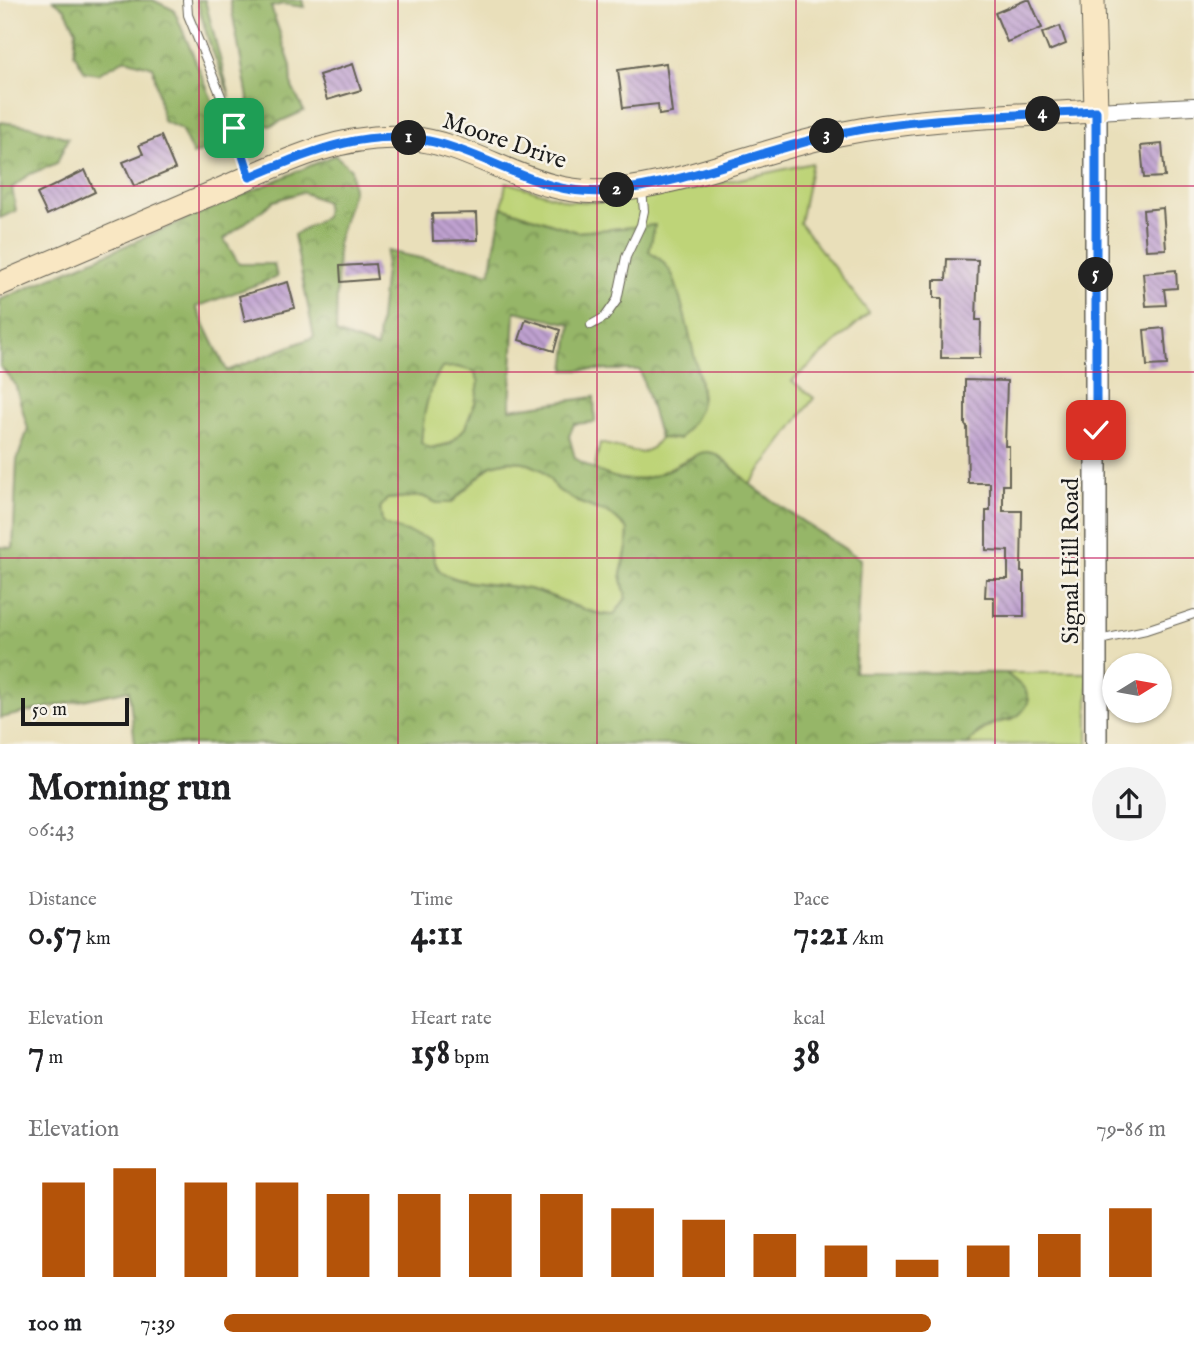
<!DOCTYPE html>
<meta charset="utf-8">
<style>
:root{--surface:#fff;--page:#f2f2f2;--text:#202124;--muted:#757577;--accent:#b45309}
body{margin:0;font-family:"IM FELL English",serif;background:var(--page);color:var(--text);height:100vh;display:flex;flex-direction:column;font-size:26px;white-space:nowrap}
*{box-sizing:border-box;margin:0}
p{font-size:23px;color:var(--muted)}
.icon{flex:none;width:38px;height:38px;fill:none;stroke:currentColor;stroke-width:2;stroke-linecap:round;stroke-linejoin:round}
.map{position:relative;height:744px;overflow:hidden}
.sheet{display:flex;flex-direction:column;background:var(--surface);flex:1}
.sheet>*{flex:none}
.needle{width:46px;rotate:79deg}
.fabs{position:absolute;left:1102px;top:653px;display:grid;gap:14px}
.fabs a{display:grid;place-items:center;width:70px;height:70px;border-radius:50%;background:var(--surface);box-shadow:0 2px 5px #0004;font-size:35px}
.scale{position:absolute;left:21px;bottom:18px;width:108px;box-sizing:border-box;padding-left:7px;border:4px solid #1c1c1c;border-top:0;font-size:19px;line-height:24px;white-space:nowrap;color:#1c1c1c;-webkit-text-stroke:5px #f7f3e8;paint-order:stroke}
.pin{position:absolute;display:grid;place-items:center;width:60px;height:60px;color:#fff;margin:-30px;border-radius:14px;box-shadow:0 4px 10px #0006}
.km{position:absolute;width:35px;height:35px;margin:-18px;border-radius:50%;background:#222;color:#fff;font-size:19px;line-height:35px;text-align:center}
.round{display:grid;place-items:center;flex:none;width:74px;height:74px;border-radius:37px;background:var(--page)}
.overview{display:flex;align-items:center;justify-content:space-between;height:119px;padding:0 28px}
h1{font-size:38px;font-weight:800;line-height:52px}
.figures{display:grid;grid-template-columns:repeat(3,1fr);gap:10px;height:119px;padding:7px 28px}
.figures div{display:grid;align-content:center}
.figures b{font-size:35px;font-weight:800}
.figures small{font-size:19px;font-weight:400}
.figures p{font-size:19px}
.chart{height:196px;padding:14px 28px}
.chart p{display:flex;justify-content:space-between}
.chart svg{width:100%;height:126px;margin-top:7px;stroke:var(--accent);stroke-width:6}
ul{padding:0 28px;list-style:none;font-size:23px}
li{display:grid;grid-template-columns:112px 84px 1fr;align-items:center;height:52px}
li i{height:18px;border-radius:9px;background:var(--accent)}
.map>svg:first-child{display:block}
.grass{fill:#bed478;stroke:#6d784a;stroke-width:2}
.forest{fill:url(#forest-crowns);stroke:#596942;stroke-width:2;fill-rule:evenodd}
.building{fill:url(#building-back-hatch)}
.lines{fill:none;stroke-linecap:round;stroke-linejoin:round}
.service-casing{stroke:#646053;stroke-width:10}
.minor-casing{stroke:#646053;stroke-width:18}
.tertiary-casing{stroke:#646053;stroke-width:24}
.secondary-casing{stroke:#646053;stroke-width:25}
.service{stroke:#fff;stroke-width:8}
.minor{stroke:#fff;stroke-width:16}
.tertiary{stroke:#fff;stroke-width:21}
.secondary{stroke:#f9e7c3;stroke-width:23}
.route-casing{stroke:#fff;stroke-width:14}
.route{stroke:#1a73e8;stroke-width:9}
.grid{fill:none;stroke:#c2185b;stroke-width:2;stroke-opacity:0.55}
.labels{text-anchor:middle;stroke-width:5;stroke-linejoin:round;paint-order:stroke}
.street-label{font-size:24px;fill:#1c1c1c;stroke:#f7f3e8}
</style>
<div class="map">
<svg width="1194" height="745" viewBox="0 0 1194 745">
<defs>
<pattern id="forest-crowns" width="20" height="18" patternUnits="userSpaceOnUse" patternTransform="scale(1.75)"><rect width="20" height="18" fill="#96b668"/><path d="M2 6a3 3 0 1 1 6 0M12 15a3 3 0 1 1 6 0" fill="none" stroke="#7a9355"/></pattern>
<pattern id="building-back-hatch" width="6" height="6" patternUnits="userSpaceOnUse" patternTransform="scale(1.75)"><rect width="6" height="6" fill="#bfa1d0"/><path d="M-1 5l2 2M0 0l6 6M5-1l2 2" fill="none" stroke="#9a82a8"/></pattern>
</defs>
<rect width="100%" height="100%" fill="#f7f3e8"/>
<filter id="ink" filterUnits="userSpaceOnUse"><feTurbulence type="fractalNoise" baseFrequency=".0143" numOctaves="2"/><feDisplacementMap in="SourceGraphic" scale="14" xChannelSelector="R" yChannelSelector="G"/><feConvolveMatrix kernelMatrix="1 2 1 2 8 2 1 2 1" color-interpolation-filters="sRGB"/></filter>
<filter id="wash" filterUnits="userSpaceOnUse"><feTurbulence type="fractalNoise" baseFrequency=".00686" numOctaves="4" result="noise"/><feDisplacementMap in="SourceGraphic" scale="28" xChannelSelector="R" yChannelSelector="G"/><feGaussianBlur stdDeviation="1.57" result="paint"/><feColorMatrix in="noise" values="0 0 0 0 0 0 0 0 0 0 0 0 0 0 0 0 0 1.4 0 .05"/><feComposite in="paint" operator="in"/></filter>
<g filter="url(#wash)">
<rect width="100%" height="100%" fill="#e9dfba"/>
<g class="grass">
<path d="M812 163 800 223 869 313 792 381 814 398 750 484C739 475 725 457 712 453 695 448 659 480 636 481 622 481 607 475 594 471L600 443 641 453 652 448 660 438 679 439 702 398 699 375 672 275 649 252 654 225 577 232 502 207 506 182 568 201 597 202 671 194Z"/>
<path d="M442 367H457L474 371 480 382 475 403 465 428 450 443 430 448 421 443C423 416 427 390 442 367Z"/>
<path d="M509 461 524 462 542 470 558 490 578 502 612 515 628 530 627 548 621 574 626 598 614 615C586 615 563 598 536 591 507 582 472 587 444 574 433 568 433 551 430 540 414 532 397 532 382 523L380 508 387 499 422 496 437 503H451L491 465Z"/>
<path d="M1006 673H1088V744L967 745C981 730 991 722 1012 720L1029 700 1025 690Z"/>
</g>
<g class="forest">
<path d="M53 0H153L174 10 223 126V142L193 155 181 129 163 121 153 67 125 59 98 74 85 72 74 53 76 30 65 9Z"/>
<path d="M197 0H205L230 97 208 39Z"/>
<path d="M230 0H302L304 7 283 4 271 7 291 66 292 87 304 111 270 126 252 120Z"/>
<path d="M0 122 30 126 68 138 57 163 30 174 12 188 16 211 0 218Z"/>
<path d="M335 155 351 169 353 191 338 241 336 333 377 348 387 251 490 273 502 207 577 232 655 225 649 252C659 257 666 263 672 274 679 289 704 388 701 402 698 417 688 427 679 439L660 438 640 370H565L571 324 515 311 510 409 594 397 595 422 574 424 569 436 575 458C620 488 643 485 688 460 697 455 702 450 713 453 726 458 738 475 750 484 784 511 823 534 860 559L855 672 1006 673 1025 689 1029 700C1019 726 1003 716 983 728 977 732 972 739 967 745L135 744 129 690 0 718V547L13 548 17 460 28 429 15 384 0 366V300ZM302 192 326 202 325 217 294 235 314 337 227 371 196 307 277 277 274 264H239L224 239 274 201ZM457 367 474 371 479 382 475 403 465 428 450 444 430 448 421 443C423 416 427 390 442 368ZM509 461 524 462 542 470 558 490 578 502 612 515 628 530 627 548 621 574 626 598 614 615C586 615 563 599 536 591 507 582 472 588 444 574 433 568 433 551 431 540 414 532 398 532 382 523L380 508 387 499 422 496 437 503H451L491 465Z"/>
</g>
<g id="blocks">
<g class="building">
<path d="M1026 0H1030L1042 28 1007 42 995 13Z"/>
<path d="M1060 26 1066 44 1049 51 1042 33Z"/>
<path d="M666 63 672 113 659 115 658 104 623 108 618 70Z"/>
<path d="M353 64 361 90 327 100 319 75Z"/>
<path d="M161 136 175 169 134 186 123 162 143 154 139 145Z"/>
<path d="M1162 144 1165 177 1144 178 1141 146Z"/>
<path d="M85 170 95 192 47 215 37 194Z"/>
<path d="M1163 208 1166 249 1146 250 1143 210Z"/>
<path d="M477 213 478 240 433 241 432 214Z"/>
<path d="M947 259 978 260 976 320H981L980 358H941L942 298H934V280H946Z"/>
<path d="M375 264 377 279 341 282 340 266Z"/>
<path d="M1176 270 1177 288 1164 289 1166 305 1146 306 1143 273Z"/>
<path d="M288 282 295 308 245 321 239 296Z"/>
<path d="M526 319 560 330 554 351 519 340Z"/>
<path d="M1164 328 1167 365 1147 366 1144 330Z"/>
<path d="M965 380 1007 381 1005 446H1009V485H1003V511H1022L1021 572H1024V616H994V597H985L986 579H1008V551L986 550V511H990V483H968L967 426 965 425Z"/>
</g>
</g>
</g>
<g filter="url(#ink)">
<use href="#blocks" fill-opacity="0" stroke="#646053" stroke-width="2"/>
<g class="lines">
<defs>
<g id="service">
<path d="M187 0 188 15 234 128 250 174"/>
<path d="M591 325 605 317 617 300 626 257 641 225 644 211 642 190"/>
<path d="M1099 640 1146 630 1194 614"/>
</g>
<path id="minor" d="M1096 111 1194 106"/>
<path id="tertiary" d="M1096 111V745"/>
<path id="secondary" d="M0 284C67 255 134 226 201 198 266 171 335 131 408 138 480 144 533 199 611 191 690 183 762 149 839 134 923 117 1011 116 1096 111L1093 0"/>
</defs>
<use href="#service" class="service-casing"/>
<use href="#minor" class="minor-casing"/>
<use href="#tertiary" class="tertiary-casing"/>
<use href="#secondary" class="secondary-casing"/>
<use href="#service" class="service"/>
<use href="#minor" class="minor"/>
<use href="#tertiary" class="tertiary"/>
<use href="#secondary" class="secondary"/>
</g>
</g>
<g class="lines" filter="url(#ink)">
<defs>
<path id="route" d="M234 128 250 177C310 152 368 126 434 142 496 157 543 198 611 191 689 183 761 150 837 134 922 116 1010 116 1096 111V430"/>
</defs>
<use href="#route" class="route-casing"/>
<use href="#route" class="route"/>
</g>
<path class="grid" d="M199 0V745M398 0V745M597 0V745M796 0V745M995 0V745M0 186H1194M0 372H1194M0 558H1194"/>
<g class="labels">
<g class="street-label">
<text transform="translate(505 140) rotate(19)" y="8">Moore Drive</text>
<text transform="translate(1070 561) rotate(-90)" y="8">Signal Hill Road</text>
</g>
</g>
</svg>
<div class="fabs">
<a><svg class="needle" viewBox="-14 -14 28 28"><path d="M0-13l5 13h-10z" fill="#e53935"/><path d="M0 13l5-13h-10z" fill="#757577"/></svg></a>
</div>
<div class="scale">50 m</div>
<div class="pin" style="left:234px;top:128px;background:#1e9e55"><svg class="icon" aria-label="arrive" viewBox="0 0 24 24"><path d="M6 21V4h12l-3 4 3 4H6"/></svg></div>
<div class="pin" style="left:1096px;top:430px;background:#d93025"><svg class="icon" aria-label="check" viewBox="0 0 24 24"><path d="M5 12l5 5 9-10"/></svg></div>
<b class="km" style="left:409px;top:138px">1</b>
<b class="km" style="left:617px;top:190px">2</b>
<b class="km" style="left:827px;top:136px">3</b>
<b class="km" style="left:1043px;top:114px">4</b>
<b class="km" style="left:1096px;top:275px">5</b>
</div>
<section class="sheet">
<div class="overview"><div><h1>Morning run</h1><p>06:43</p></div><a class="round"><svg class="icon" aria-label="share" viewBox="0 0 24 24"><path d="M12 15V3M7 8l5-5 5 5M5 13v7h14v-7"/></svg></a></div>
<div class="figures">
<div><p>Distance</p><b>0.57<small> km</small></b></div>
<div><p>Time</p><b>4:11</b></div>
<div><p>Pace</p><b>7:21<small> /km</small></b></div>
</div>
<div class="figures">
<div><p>Elevation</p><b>7<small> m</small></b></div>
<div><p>Heart rate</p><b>158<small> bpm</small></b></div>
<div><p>kcal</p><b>38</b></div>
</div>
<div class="chart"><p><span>Elevation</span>79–86 m</p>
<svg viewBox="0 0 160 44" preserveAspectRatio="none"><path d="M5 44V11M15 44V6M25 44V11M35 44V11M45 44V15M55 44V15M65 44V15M75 44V15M85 44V20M95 44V24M105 44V29M115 44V33M125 44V38M135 44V33M145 44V29M155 44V20"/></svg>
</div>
<ul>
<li><b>100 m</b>7:39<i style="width:75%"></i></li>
</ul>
</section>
